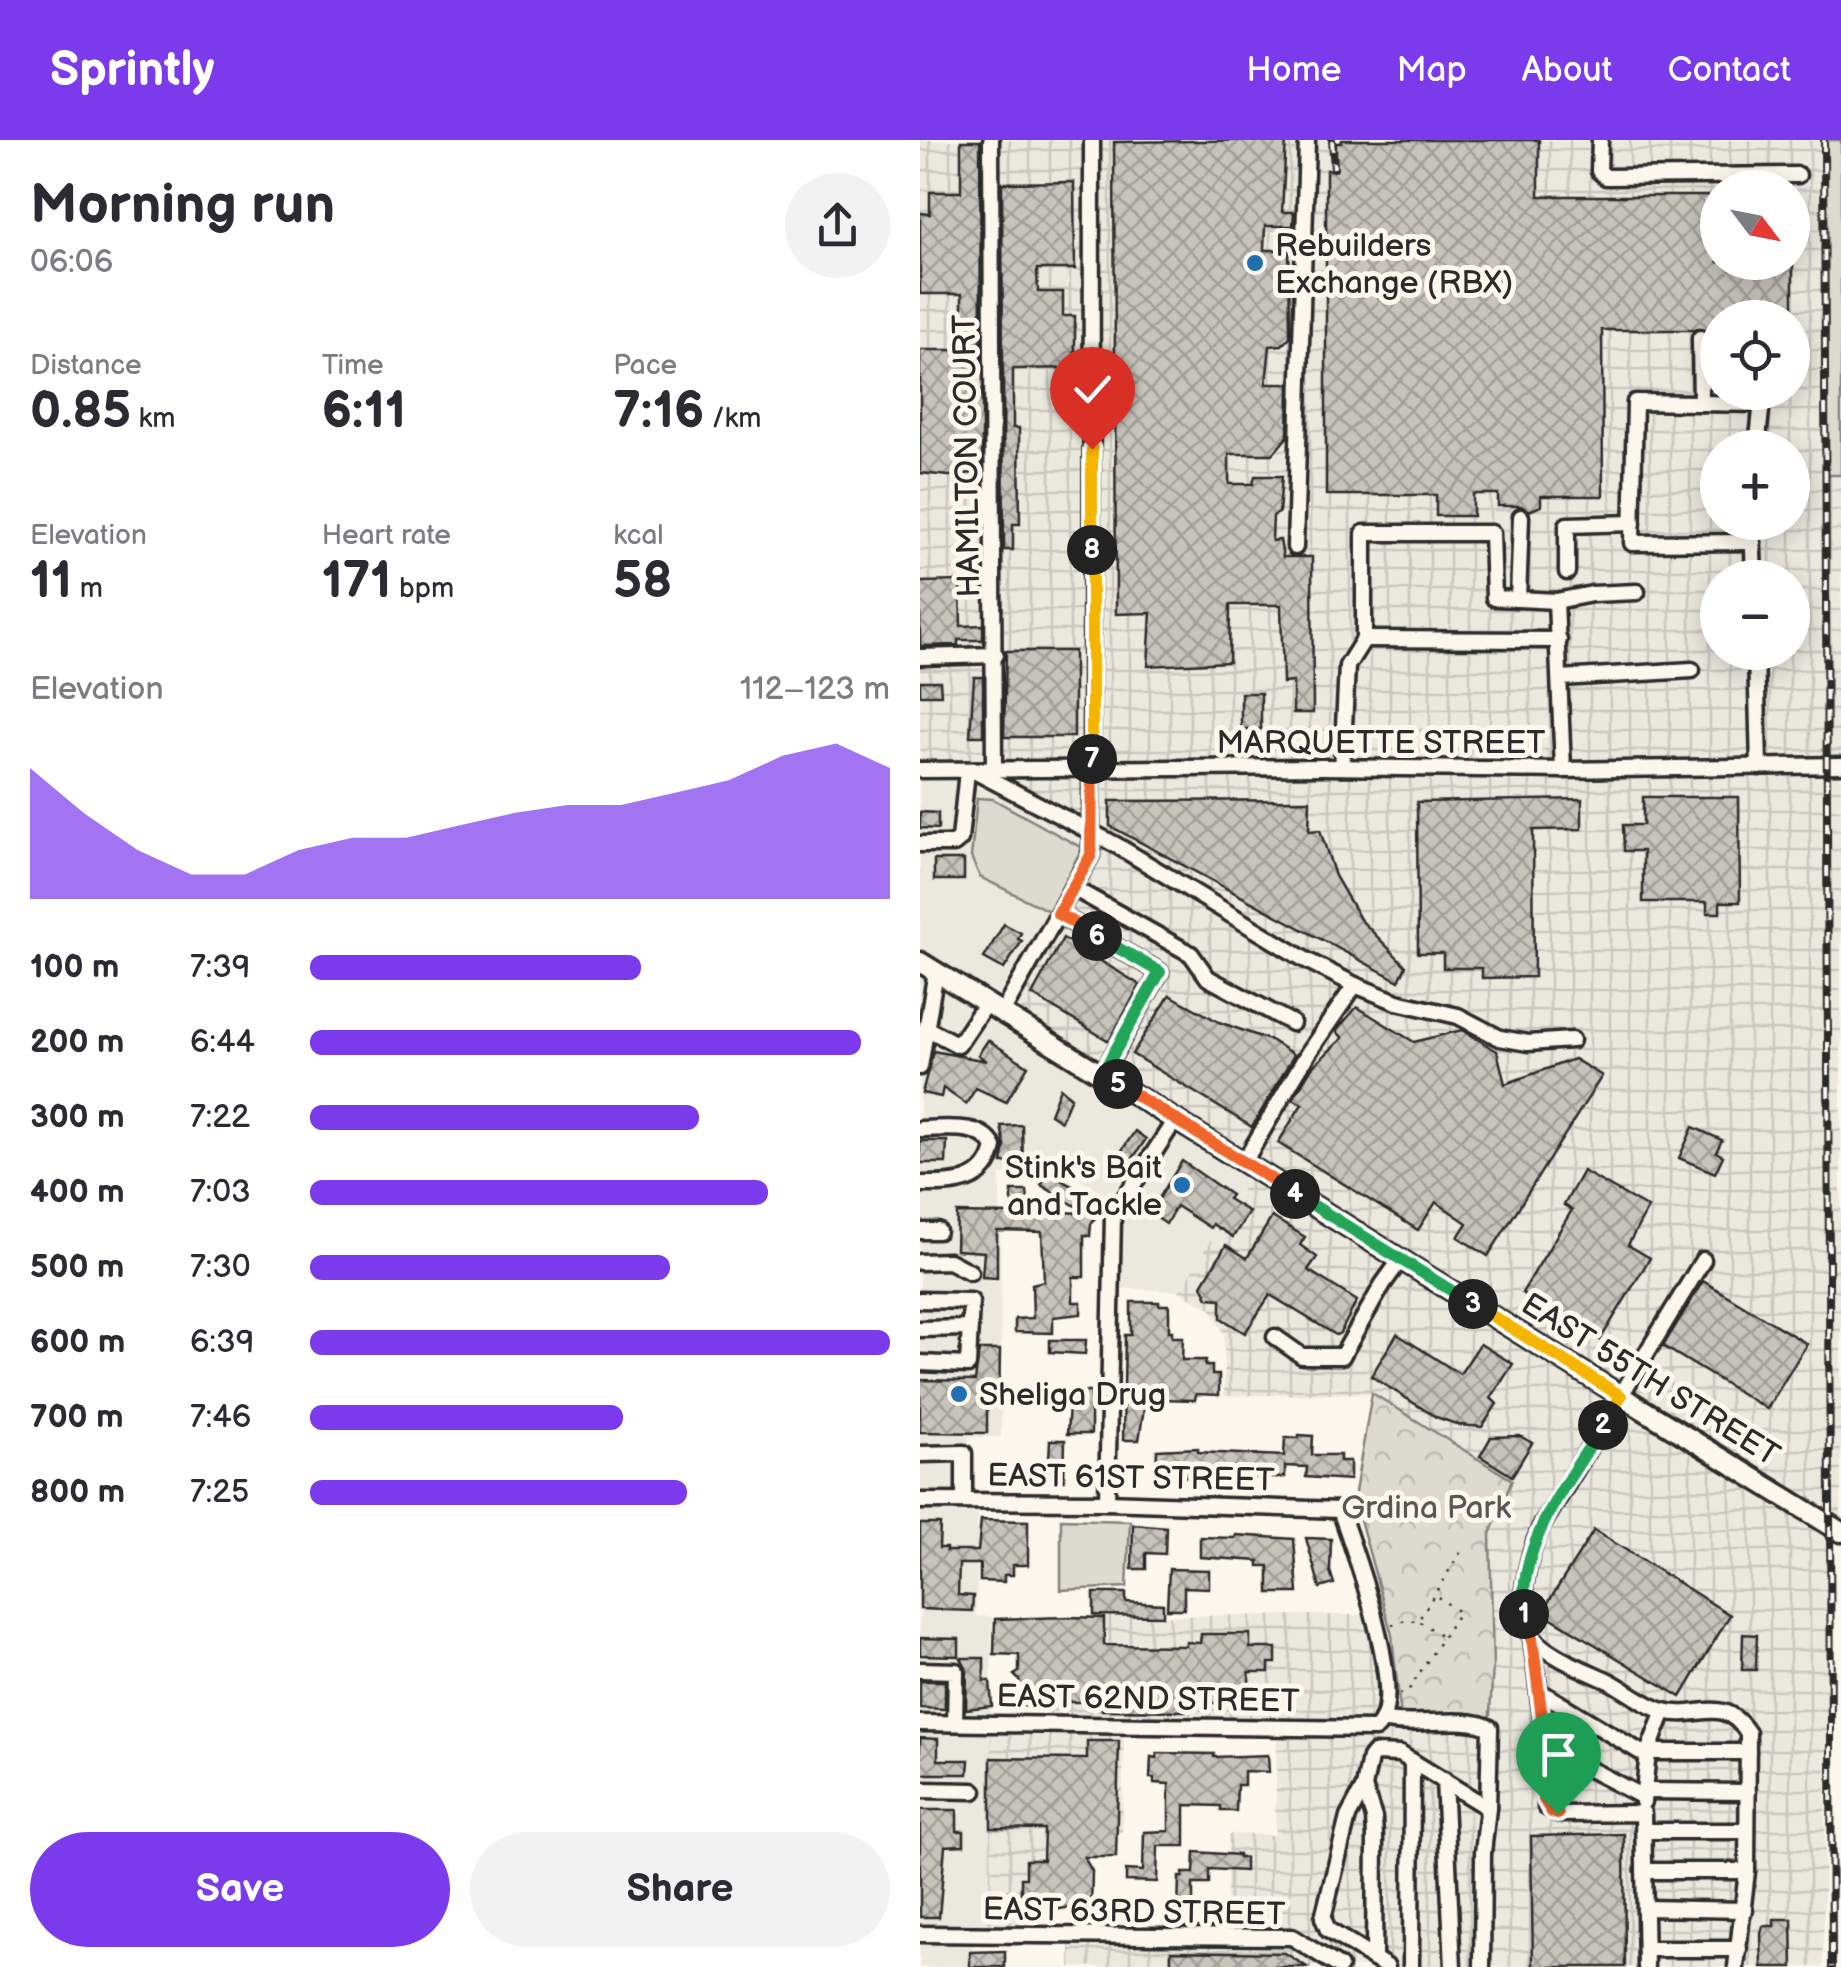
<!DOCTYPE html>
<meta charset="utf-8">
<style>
:root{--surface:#fff;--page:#f2f2f3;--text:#2b2b33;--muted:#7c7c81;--accent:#7c3aed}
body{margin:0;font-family:"Balsamiq Sans",sans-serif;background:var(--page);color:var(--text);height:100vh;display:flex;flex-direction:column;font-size:38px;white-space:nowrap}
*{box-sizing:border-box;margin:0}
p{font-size:32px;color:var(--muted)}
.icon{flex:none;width:55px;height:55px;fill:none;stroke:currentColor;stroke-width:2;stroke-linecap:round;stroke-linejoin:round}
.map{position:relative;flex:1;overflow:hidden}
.drawer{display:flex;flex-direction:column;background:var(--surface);width:920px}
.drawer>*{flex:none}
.needle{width:65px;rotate:122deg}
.tools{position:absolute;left:780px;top:30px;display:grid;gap:20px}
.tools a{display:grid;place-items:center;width:110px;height:110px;border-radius:50%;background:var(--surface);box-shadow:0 5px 25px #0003;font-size:50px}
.pin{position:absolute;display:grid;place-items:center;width:85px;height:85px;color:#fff;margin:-102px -42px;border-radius:50% 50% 50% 0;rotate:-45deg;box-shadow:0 0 10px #0007}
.pin .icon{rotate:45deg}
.km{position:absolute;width:50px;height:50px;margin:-25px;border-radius:50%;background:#222;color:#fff;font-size:28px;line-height:50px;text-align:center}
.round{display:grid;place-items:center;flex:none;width:105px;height:105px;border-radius:52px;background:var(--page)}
.overview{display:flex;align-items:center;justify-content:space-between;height:170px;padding:0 30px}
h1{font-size:55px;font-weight:800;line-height:75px}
.figures{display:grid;grid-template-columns:repeat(3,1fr);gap:15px;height:170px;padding:10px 30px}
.figures div{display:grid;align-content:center}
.figures b{font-size:50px;font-weight:800}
.figures small{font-size:28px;font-weight:400}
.figures p{font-size:28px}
.chart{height:280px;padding:20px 30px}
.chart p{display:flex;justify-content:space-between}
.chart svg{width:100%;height:180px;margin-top:10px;fill:var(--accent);opacity:.7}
.button{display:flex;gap:20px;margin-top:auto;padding:20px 30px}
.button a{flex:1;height:115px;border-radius:60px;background:var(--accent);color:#fff;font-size:40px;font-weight:800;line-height:115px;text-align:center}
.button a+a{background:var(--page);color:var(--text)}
ul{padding:0 30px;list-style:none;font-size:32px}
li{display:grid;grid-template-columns:160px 120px 1fr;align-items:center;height:75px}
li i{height:25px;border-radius:12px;background:var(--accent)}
header{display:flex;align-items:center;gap:60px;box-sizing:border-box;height:140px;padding:0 50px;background:var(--accent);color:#fff}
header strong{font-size:48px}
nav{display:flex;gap:55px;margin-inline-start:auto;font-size:35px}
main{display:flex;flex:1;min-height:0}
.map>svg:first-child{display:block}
.built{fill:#ebe8de}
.industrial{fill:url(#industrial-grid);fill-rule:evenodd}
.green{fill:#dddad0;stroke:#84827e;stroke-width:2.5}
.park{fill:url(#park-crowns);stroke:#84827e;stroke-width:2.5}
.building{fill:url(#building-cross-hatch);stroke:#2b2b2b;stroke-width:2.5}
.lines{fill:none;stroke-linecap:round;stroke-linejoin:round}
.minor-casing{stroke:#2b2b2b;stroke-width:21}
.major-casing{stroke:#2b2b2b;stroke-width:25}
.path{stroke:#2b2b2b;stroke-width:2.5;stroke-dasharray:2.5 8;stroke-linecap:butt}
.minor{stroke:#fbf7ec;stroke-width:14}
.major{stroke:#fbf7ec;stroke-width:18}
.rail-casing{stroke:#2b2b2b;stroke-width:8}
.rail{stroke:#fbf7ec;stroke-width:4;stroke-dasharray:11;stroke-linecap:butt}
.split-1-casing{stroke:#fff;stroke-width:20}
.split-2-casing{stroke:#fff;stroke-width:20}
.split-3-casing{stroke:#fff;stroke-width:20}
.split-4-casing{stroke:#fff;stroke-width:20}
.split-5-casing{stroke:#fff;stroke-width:20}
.split-6-casing{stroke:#fff;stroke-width:20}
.split-7-casing{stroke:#fff;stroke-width:20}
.split-8-casing{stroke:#fff;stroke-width:20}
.split-9-casing{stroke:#fff;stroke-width:20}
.split-1{stroke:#f0652b;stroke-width:12}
.split-2{stroke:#22a559;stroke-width:12}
.split-3{stroke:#f5b400;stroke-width:12}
.split-4{stroke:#22a559;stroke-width:12}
.split-5{stroke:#f0652b;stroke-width:12}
.split-6{stroke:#22a559;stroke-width:12}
.split-7{stroke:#f0652b;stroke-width:12}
.split-8{stroke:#f5b400;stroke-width:12}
.split-9{stroke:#f5b400;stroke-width:12}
.poi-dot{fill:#1f6fb2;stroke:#fbf7ec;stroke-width:4}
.labels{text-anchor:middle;stroke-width:10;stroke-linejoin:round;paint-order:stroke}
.poi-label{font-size:32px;fill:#2b2b2b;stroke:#fbf7ec;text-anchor:start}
.street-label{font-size:32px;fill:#2b2b2b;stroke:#fbf7ec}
.park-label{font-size:32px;fill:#585754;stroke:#fbf7ec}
</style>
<header>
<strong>Sprintly</strong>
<nav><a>Home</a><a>Map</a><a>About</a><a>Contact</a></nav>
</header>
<main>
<section class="drawer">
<div class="overview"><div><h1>Morning run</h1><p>06:06</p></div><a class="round"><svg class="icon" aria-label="share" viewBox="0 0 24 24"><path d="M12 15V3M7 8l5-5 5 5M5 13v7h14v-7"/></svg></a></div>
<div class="figures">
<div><p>Distance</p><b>0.85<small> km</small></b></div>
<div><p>Time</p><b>6:11</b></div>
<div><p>Pace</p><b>7:16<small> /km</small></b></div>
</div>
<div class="figures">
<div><p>Elevation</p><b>11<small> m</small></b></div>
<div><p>Heart rate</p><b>171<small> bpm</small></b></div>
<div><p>kcal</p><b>58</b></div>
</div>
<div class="chart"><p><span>Elevation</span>112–123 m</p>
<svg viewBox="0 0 160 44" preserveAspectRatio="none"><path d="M0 44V12L10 23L20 32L30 38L40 38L50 32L60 29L70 29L80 26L90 23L100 21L110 21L120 18L130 15L140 9L150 6L160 12V44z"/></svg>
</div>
<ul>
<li><b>100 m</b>7:39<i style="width:57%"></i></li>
<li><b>200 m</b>6:44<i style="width:95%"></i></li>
<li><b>300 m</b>7:22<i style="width:67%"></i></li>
<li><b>400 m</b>7:03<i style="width:79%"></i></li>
<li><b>500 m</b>7:30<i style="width:62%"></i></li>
<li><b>600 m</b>6:39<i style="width:100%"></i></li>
<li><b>700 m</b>7:46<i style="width:54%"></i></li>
<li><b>800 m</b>7:25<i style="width:65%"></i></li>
</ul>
<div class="button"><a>Save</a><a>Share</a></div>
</section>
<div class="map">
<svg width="921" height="1827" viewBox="0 0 921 1827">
<defs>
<pattern id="industrial-grid" width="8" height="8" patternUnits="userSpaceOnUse" patternTransform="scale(2.5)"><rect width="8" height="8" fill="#ebe8de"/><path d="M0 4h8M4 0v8" fill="none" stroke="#cac7bf"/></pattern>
<pattern id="park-crowns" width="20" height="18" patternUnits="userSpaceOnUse" patternTransform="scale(2.5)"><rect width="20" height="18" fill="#dddad0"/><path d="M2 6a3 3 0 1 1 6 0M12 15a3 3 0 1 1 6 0" fill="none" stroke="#bebbb3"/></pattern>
<pattern id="building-cross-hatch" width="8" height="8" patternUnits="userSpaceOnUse" patternTransform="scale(2.5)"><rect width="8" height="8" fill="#c7c4bc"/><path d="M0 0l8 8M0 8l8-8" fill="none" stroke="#a29f99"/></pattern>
</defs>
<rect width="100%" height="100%" fill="#fbf7ec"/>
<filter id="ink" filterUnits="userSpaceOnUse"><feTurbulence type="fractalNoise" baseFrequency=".01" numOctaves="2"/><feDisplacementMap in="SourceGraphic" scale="20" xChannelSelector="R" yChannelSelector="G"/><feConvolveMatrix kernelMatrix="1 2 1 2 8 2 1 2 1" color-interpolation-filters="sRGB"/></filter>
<g filter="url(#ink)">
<path class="built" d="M0 630 55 631 173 694 335 1029 259 1151 190 1148 200 1063 122 1018 110 1037 80 1035 81 1297H49L50 1361H58L56 1476 72 1477 69 1795H53V1827H0Z"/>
<path class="industrial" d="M0 0H904L905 334 921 335V1392L912 1387 910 1406 903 1827H150V1796L305 1797 309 1694 355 1695 357 1588 204 1586 202 1692 122 1691V1795H69L71 1584H123L124 1476 455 1475 462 1580 568 1588 573 1526 570 1394 592 1340 452 1253 304 1256V1194L291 1169 259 1151 335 1029 82 873 171 715 173 695 55 631 0 630ZM798 48H872V122H798ZM798 178H872V252H798ZM798 308H872V382H798ZM798 438H872V512H798Z"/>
<g class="green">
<path d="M904 0H921V335H905Z"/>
<path d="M57 658 73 659 162 708 129 771 60 737 51 717Z"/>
<path d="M141 1379 210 1381 207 1447 141 1450Z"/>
</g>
<path class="park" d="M452 1253 592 1340 570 1394 573 1526 569 1588H482L472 1495 434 1358Z"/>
<g class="building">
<path d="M366 0 362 72H374L373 86H345L344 110H369L370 197 362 205 350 206 346 244H369L368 296 353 314H309V344H333L335 336H362L359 373 353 376 352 401 360 400 363 417H392L393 573H373V542L363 543 361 465H310L309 522 228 526 231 473 196 474 194 2Z"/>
<path d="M422 0H619V56H798V122H873V178H798V190H682L683 356H621V366L609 371 601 366H578V354H553V376H516V355H406V30H416V3H421Z"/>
<path d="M41 1H60L61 221H56V250H62V332L29 336 0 333V210H42V154H0V73L10 74V52H41Z"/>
<path d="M154 42 155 129H117L118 152H143V176H155V228L93 229V288H99L100 384H93V410H84L82 43Z"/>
<path d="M40 441 41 486 63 485V500H38V505L0 506V442Z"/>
<path d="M86 511H154V597H84Z"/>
<path d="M54 537H63V596H50Z"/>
<path d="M0 541H20L21 555H0Z"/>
<rect x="321" y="553" width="20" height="36"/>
<path d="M723 657H819L820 762H800V773H787V762H723V711H704L703 685H723Z"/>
<path d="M662 659V689L613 690 614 837 562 838V828H523V813H498L497 662Z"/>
<path d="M390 660 389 691 400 690 415 736 440 779 486 826 479 841 190 686V661Z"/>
<path d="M0 672 18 673V689L0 688Z"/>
<rect x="14" y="720" width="30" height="20"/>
<path d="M84 784 101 793 98 799 102 801 84 829 64 818Z"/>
<path d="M143 798 220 845 189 901 112 855Z"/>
<path d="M250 855 299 882 352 901 374 915 332 987 212 914Z"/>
<path d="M437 867 494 902 542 890 577 911 585 944 654 919 682 936 568 1116 538 1097 547 1083 516 1062 498 1090 358 1003 382 964 373 959 392 927 423 898 416 891Z"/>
<path d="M68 900 108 926 86 962 56 948 46 964 23 948 21 957 2 953 13 911 67 921 58 915Z"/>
<path d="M140 948 151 957 141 981 130 974Z"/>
<path d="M102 985 103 1023H82L85 1006 81 986Z"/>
<path d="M773 987 802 1000 796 1012 803 1016 795 1033 759 1018Z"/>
<path d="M215 991 226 999 203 1033 192 1025Z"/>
<path d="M0 1001H27L26 1023H0Z"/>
<path d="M262 1021 311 1055 308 1059 329 1072 313 1097 292 1084 290 1088 256 1066 246 1084 230 1073Z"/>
<path d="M663 1031 728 1068 708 1105 730 1118 680 1200 602 1153 652 1070 644 1065Z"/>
<path d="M128 1033 184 1063 171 1084 170 1096 164 1095V1137H153V1162H161V1174L133 1177V1193L95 1192V1179L113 1178 112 1144 124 1141 122 1092 77 1091V1138L62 1137 64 1112 36 1110 37 1073 92 1074V1051H107L109 1071 167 1073 121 1045Z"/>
<path d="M352 1077 385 1097 380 1105 397 1117 388 1130 437 1161 420 1193 416 1195 350 1155 325 1193 301 1178V1159L288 1158 282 1145 306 1105 327 1118Z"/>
<path d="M783 1141 887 1204 847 1269 743 1206Z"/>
<path d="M211 1162H239V1165H249V1191H252V1197H263L262 1220H286L285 1226H292V1235H299V1255L276 1254 275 1260 240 1259V1268H224L219 1300H203L205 1195H211Z"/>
<path d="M477 1194 540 1234 560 1204 593 1224 571 1258 577 1264 562 1287 539 1285 516 1277 451 1236Z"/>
<path d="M130 1200H166L165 1214 130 1212Z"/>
<path d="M59 1210H80L79 1267H67V1293L0 1292V1240L55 1241Z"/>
<path d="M150 1252H171V1294H147Z"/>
<path d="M379 1295 393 1296 392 1315H420V1321H430V1340L386 1337 387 1327 365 1326V1337L358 1338H299V1334H277V1337L244 1336V1333H236L237 1310 278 1308V1312L364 1316 365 1298H379Z"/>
<path d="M600 1296 612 1303 592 1336 560 1316 571 1297Z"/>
<path d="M130 1300H145L144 1340 128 1339Z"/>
<path d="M61 1380 108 1381V1425H93V1435H84V1442L60 1441V1424H39L38 1455 53 1456 52 1471 0 1469V1384H20L19 1408H26V1411H58Z"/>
<path d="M213 1384 246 1387 245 1414 226 1413V1429H212Z"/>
<path d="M674 1390 810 1475 761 1557 622 1472Z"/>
<path d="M316 1395 374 1399 378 1453H349V1426H339V1421L280 1417V1397L315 1398Z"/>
<path d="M386 1398 411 1399 410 1431 414 1444 400 1448Z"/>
<path d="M249 1429 289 1430V1448L264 1447V1469H247Z"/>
<path d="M174 1453H206V1462L243 1464V1476L174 1475Z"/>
<path d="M150 1477 184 1478V1505L266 1506V1502L280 1503 281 1494H330V1508H356V1523H349V1532H329V1563H291V1548H266V1571L182 1570V1562H149V1548H116V1566H99V1540L94 1535 99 1532V1515L74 1514 75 1479Z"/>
<path d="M823 1494 837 1495 836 1530H822Z"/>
<path d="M0 1498 39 1499V1516L0 1515Z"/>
<path d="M41 1518H64V1541H70L72 1566 46 1569 47 1531Z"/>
<path d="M0 1541H25V1569L0 1568Z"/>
<path d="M0 1598 18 1599V1620H49L48 1634H0Z"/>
<path d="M167 1601H199L196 1717H164L172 1731 171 1769 145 1768 135 1770V1774H119V1778H101V1738H106V1720H123L124 1689 71 1688V1618L167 1619Z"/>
<path d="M237 1613 294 1614V1617L348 1615 349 1632 324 1631V1645H317L316 1671H301V1666L265 1665V1706H238L237 1742 206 1741V1730L223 1731 224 1692 249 1691V1644L234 1643V1638H230L231 1617 237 1618Z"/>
<path d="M0 1670H37V1691H44V1705L25 1706 19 1777H0Z"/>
<path d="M704 1694 705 1827H613L611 1696Z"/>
<path d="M275 1712 319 1715V1718H325V1731L289 1729V1744H273V1772H258L259 1737H263V1733H274Z"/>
<path d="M854 1779H872L873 1827H842L841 1794 843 1786H854Z"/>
<path d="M85 1811V1827H50V1812Z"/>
<path d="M251 1811 365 1813 387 1827H251Z"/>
</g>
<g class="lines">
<defs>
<g id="minor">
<path d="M71 0 74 631"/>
<path d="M680 0 679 31 686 37 878 35"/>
<path d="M780 198 781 263"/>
<path d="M837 308 843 252"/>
<path d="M601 377 598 459 636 461 643 630"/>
<path d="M832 382 834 438"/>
<path d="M833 402 712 403 715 262 840 264"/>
<path d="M375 407 387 0"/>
<path d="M647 432V385L713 383"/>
<path d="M636 461 672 454 717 452"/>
<path d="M444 499 639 500"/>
<path d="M836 512 839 627"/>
<path d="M0 517 76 515"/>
<path d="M641 538 772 530"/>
<path d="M422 627 427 526 444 499V393H572L574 458 598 459"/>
<path d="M0 630 404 627 643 630 921 625"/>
<path d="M56 632 196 705 384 819 435 845 388 913 324 1022"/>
<path d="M0 704H34L40 699 47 631"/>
<path d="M153 748 271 814 288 838 372 883"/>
<path d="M138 774 240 832 182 935"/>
<path d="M435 845 477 862 538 876 580 898 608 903 652 900"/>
<path d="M82 873 171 715 172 0"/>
<path d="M6 888 38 905 66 863"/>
<path d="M0 927 16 831"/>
<path d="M0 989C25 989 61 982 74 1007 66 1046 31 1044 0 1044"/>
<path d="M0 1091H18"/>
<path d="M783 1120 621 1387C610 1411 591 1477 614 1499 632 1518 665 1530 689 1541 706 1550 725 1566 744 1571 779 1581 801 1553 828 1593L827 1731 816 1827"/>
<path d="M0 1122 29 1121 50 1132"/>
<path d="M0 1160 51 1161 48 1225 0 1223"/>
<path d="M0 1189 50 1188"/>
<path d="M355 1197 382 1216H422L463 1144 481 1119"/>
<path d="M0 1314 44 1313V1361"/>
<path d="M0 1361 187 1362 420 1370C433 1407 491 1563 455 1589L0 1583"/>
<path d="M187 1362 193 1076 255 980"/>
<path d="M612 1498 622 1578 626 1667 638 1674 723 1673 726 1827"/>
<path d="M0 1530 36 1531 35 1583"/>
<path d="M619 1551 727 1616"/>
<path d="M462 1580C493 1588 545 1574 570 1588L568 1668"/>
<path d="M623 1605 723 1657"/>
<path d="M728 1612H828"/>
<path d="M524 1640 533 1827"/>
<path d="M444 1647 454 1678 455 1697 454 1819"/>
<path d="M0 1650 54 1651"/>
<path d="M724 1651 828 1652"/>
<path d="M723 1662 728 1612 744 1571"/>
<path d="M723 1691H827"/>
<path d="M724 1731H827"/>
<path d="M725 1768 825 1770"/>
<path d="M0 1794 372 1797 420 1827"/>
<path d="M726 1809H819"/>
<path d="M467 1827 408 1790 403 1778 428 1677 444 1647 450 1618 454 1613 480 1614 568 1668 563 1713 562 1827"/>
<path d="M491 1827 492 1621"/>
</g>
<path id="major" d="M0 822 921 1392"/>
</defs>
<use href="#minor" class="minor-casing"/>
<use href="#major" class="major-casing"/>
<g class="path">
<path d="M500 1482 523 1496"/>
<path d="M472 1485 485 1480 498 1481 543 1408"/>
<path d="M480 1554 488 1551 539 1472 515 1455"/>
</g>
<use href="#minor" class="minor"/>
<use href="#major" class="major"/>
<defs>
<g id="rail">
<path d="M412 0 414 28"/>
<path d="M904 0 912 1827"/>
</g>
</defs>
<use href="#rail" class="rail-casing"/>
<use href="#rail" class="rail"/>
</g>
</g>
<g class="lines" filter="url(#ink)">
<defs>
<path id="split-1" d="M604 1474 612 1498 622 1578 624 1659 632 1672 638 1674"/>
<path id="split-2" d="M604 1474C598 1402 648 1343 683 1285"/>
<path id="split-3" d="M553 1164 701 1256 683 1285"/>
<path id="split-4" d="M375 1054 553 1164"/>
<path id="split-5" d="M198 944 375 1054"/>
<path id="split-6" d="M177 796 240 832 182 934 198 944"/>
<path id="split-7" d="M172 619 171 715 138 774 177 796"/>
<path id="split-8" d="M172 410V619"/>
<path id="split-9" d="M172 309V410"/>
</defs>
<use href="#split-1" class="split-1-casing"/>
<use href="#split-2" class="split-2-casing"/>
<use href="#split-3" class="split-3-casing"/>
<use href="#split-4" class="split-4-casing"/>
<use href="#split-5" class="split-5-casing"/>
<use href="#split-6" class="split-6-casing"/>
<use href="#split-7" class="split-7-casing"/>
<use href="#split-8" class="split-8-casing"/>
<use href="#split-9" class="split-9-casing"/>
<use href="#split-1" class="split-1"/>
<use href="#split-2" class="split-2"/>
<use href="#split-3" class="split-3"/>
<use href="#split-4" class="split-4"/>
<use href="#split-5" class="split-5"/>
<use href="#split-6" class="split-6"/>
<use href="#split-7" class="split-7"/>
<use href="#split-8" class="split-8"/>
<use href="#split-9" class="split-9"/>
</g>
<g class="poi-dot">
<circle cx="335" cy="123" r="10"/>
<circle cx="262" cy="1045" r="10"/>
<circle cx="39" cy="1254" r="10"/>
</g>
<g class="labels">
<g class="poi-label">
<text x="355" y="116">Rebuilders<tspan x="355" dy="37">Exchange (RBX)</tspan></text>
<text x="242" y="1038" text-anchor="end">Stink's Bait<tspan x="242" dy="37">and Tackle</tspan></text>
<text x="59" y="1265">Sheliga Drug</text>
</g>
<g class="street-label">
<text transform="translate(46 316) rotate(-91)" y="11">HAMILTON COURT</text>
<text x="461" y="613">MARQUETTE STREET</text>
<text transform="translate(731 1239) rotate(32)" y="11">EAST 55TH STREET</text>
<text transform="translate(211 1337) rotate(1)" y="11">EAST 61ST STREET</text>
<text transform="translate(228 1558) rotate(1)" y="11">EAST 62ND STREET</text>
<text transform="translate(214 1771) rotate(1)" y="11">EAST 63RD STREET</text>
</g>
<g class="park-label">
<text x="506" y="1378">Grdina Park</text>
</g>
</g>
</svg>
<div class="tools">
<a><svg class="needle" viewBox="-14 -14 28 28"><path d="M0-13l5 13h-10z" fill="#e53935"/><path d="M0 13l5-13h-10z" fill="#7c7c81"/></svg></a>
<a><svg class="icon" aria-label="locate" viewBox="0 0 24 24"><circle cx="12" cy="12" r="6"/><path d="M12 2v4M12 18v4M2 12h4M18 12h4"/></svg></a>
<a>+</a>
<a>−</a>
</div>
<div class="pin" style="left:638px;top:1674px;background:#1e9e55"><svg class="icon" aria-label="arrive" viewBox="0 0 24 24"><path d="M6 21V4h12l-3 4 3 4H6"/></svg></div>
<div class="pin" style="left:172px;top:309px;background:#d93025"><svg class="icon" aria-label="check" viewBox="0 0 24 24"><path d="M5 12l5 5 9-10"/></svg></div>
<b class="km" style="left:604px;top:1474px">1</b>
<b class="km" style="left:683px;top:1285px">2</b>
<b class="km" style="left:553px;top:1164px">3</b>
<b class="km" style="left:375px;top:1054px">4</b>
<b class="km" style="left:198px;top:944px">5</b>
<b class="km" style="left:177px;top:796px">6</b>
<b class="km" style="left:172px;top:619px">7</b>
<b class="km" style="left:172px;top:410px">8</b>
</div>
</main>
